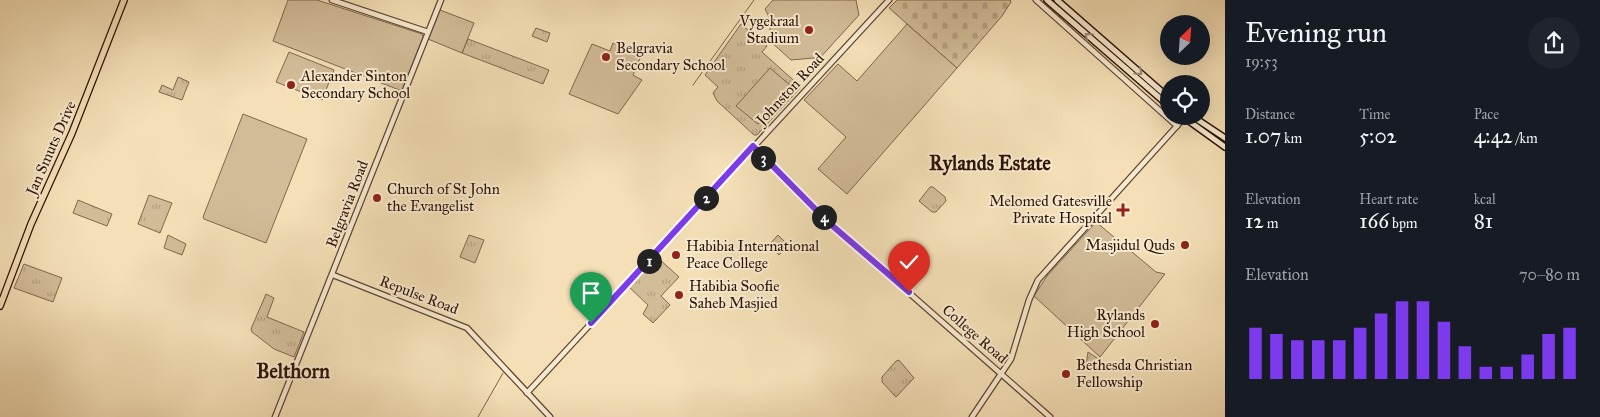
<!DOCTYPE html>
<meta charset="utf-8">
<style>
:root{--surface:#171b24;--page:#20242c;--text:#f1f3f6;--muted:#9ea1a6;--accent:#7c3aed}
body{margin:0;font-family:"IM FELL Great Primer",serif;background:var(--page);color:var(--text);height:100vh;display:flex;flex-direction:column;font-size:19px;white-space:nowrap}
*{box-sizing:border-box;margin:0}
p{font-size:16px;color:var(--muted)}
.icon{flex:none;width:28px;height:28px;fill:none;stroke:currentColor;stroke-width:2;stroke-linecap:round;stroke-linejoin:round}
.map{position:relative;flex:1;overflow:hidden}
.side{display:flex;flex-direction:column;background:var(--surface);width:375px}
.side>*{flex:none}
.needle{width:32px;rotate:25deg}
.buttons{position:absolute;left:1160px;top:15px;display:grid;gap:10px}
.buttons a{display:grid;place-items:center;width:50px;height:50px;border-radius:50%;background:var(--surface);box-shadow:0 5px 20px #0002;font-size:25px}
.pin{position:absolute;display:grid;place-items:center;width:42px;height:42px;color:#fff;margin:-51px -21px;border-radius:50% 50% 50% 0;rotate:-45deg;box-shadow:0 0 5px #0007}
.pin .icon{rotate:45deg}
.km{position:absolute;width:25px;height:25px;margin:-12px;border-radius:50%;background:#222;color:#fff;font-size:14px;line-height:25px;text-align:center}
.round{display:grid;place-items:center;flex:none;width:52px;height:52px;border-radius:26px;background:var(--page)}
.summary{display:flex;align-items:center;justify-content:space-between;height:85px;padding:0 20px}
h1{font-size:28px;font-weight:600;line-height:38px}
.stats{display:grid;grid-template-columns:repeat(3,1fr);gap:8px;height:85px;padding:5px 20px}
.stats div{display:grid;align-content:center}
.stats b{font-size:21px;font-weight:600}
.stats small{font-size:14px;font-weight:400}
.stats p{font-size:14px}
.chart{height:140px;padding:10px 20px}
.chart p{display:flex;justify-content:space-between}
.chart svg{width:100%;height:90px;margin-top:5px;stroke:var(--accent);stroke-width:6}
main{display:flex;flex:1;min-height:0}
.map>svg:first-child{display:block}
.grass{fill:url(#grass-tufts);stroke:#7f674e}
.cemetery{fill:url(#cemetery-stones);stroke:#7f674e}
.garden{fill:#d2bc98;stroke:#7f674e}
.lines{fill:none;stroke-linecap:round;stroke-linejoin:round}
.stream{stroke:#7b634b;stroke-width:1}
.tertiary-casing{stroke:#5e4531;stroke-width:7}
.secondary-casing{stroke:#2c1205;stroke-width:8}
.primary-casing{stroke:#2c1205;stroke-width:8}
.tertiary{stroke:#f8ead0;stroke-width:4.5}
.secondary{stroke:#f8ead0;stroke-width:5}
.primary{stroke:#f4dfb6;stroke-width:5.5}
.oneway{stroke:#9c8975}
.route-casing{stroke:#fff;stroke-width:10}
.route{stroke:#7c3aed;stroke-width:6}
.poi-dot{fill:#8f2418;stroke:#f8ead0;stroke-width:2}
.labels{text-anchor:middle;stroke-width:4;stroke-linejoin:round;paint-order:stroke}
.poi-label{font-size:15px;fill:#2c1205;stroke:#f8ead0;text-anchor:start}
.street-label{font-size:15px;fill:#2c1205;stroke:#f8ead0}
.district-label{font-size:20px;font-weight:bold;fill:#2c1205;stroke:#f8ead0}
</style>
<main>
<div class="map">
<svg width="1225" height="417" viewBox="0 0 1225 417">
<defs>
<pattern id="grass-tufts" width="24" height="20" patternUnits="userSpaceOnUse" patternTransform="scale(1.25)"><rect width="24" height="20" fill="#d2bc98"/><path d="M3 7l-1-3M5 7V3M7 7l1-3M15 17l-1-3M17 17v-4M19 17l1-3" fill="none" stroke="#b4a182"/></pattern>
<pattern id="cemetery-stones" width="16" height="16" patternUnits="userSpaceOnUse" patternTransform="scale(1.25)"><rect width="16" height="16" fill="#d2bc98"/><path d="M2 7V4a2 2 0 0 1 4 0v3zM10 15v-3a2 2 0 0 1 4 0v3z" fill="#b4a182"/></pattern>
</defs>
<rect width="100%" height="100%" fill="#f4dfb6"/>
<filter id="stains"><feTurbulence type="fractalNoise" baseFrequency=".004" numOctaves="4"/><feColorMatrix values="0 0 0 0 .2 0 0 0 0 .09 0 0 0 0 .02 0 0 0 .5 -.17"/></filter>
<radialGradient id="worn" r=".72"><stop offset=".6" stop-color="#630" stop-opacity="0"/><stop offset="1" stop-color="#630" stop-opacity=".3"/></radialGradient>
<g class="grass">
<path d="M741 24 767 46 762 52 801 87 757 135H754L717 101 713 93 718 87 705 75Z"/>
<path d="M536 28 550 33 547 42 532 36Z"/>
<path d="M468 39 549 70 543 84 462 53Z"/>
<path d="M178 77 189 82 182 100 159 92 162 85 173 90Z"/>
<path d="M930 187H933L945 197 946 201 936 212H932L919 201Z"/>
<path d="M149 195 172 203 160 233 138 224Z"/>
<path d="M78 200 112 214 107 226 73 213Z"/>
<path d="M469 235 484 240 475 263 460 257Z"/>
<path d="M778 235 788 245 779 255 769 245Z"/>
<path d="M657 257 679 277 661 296 670 305 653 323 643 314 648 305 629 287Z"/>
<path d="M24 264 62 278 53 302 14 288Z"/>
<path d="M266 294 274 298 267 317 304 332 294 357 274 349 252 332 251 329Z"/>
<path d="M1088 352 1103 362 1096 372 1086 365Z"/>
<path d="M899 360 914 378 896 397 882 382V377L896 361Z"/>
</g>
<path class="cemetery" d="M897 0H1010L1011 2 1002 16 957 68 889 8Z"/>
<g class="garden">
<path d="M288 0H317L422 34 423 37 402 91 273 41Z"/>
<path d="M773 0H856L859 15 818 60 813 58 791 60 770 41V19L765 9Z"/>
<path d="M440 10 474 23 462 53 428 39Z"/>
<path d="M907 24 957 68 847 194 818 169 846 137 804 100 838 64 857 81Z"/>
<path d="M613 43 641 56 633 75 642 80 618 114 569 94 592 44 610 51Z"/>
<path d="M289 52 334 70 322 100 276 82Z"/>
<path d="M770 68 791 86 758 124 736 106Z"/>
<path d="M243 114 307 139 266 243 204 219 203 217Z"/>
<path d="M1096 222 1156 272 1165 274 1100 357 1034 296 1047 276Z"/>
<path d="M168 235 186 244 182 255 164 248Z"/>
</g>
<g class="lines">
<g class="stream">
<path d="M693 85 754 0"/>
<path d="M478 417 503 373"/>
</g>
<defs>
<g id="tertiary">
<path d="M332 0 428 32"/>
<path d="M1036 0 1177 126"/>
<path d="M753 146 840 232 1050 417"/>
<path d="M333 275 467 328 550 417"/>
<path d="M527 393 889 0"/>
<path d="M275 417 441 0"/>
<path d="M972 417 1011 359 1029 300 1038 280 1185 117"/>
</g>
<g id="secondary">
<path d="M1047 0 1169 106"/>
<path d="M1057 0 1169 98"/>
<path d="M1182 116 1225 147"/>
<path d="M1192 116 1225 138"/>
</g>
<path id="primary" d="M0 306 31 224 72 133 124 0"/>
</defs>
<use href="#tertiary" class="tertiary-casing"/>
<use href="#secondary" class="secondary-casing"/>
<use href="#primary" class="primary-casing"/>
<use href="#tertiary" class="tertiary"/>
<use href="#secondary" class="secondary"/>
<use href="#primary" class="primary"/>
</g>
<defs><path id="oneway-chevron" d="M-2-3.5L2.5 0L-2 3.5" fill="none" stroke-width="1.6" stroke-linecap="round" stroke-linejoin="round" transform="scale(1.25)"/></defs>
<g class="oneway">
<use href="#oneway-chevron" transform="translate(1088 36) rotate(-139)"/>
<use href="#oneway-chevron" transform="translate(1139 72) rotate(42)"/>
</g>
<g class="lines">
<defs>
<path id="route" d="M591 323 753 146 828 222 909 292"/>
</defs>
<use href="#route" class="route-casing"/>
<use href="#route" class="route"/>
</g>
<g class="poi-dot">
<circle cx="809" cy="30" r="5"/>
<circle cx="606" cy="57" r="5"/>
<circle cx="291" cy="85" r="5"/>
<circle cx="377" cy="198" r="5"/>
<path d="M1120.5 202.5h5v5h5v5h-5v5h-5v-5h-5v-5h5z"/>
<circle cx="1185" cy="245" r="5"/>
<circle cx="676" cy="255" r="5"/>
<circle cx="679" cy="295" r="5"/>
<circle cx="1155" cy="324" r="5"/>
<circle cx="1066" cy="374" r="5"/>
</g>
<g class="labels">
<g class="poi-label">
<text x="799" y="26" text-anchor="end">Vygekraal<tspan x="799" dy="17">Stadium</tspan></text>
<text x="616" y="53">Belgravia<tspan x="616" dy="17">Secondary School</tspan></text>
<text x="301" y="81">Alexander Sinton<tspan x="301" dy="17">Secondary School</tspan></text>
<text x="387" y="194">Church of St John<tspan x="387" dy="17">the Evangelist</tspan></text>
<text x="1112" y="206" text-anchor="end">Melomed Gatesville<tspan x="1112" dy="17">Private Hospital</tspan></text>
<text x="1175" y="250" text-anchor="end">Masjidul Quds</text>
<text x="686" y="251">Habibia International<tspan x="686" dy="17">Peace College</tspan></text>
<text x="689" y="291">Habibia Soofie<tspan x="689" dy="17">Saheb Masjied</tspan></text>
<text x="1145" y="320" text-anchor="end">Rylands<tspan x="1145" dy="17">High School</tspan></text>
<text x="1076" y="370">Bethesda Christian<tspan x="1076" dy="17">Fellowship</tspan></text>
</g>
<g class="street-label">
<text transform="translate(790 89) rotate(-47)" y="5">Johnston Road</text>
<text transform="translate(51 148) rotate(-66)" y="5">Jan Smuts Drive</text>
<text transform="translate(347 204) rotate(-69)" y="5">Belgravia Road</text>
<text transform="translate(419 295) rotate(21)" y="5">Repulse Road</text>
<text transform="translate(975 334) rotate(41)" y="5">College Road</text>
</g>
<g class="district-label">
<text x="990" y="170">Rylands Estate</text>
<text x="293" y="378">Belthorn</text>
</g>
</g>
<rect width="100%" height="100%" filter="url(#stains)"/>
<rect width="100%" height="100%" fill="url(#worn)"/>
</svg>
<div class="buttons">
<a><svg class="needle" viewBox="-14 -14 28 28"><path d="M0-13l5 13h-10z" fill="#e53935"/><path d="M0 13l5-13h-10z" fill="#9ea1a6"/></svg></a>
<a><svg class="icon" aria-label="locate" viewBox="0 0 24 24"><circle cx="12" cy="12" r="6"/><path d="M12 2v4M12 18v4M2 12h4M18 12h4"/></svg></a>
</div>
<div class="pin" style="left:591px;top:323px;background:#1e9e55"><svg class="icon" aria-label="arrive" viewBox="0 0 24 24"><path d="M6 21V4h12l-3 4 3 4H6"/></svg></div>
<div class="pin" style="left:909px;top:292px;background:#d93025"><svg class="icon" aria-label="check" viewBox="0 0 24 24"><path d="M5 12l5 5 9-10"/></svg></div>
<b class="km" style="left:649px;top:261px">1</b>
<b class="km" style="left:706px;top:198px">2</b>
<b class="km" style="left:763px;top:158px">3</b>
<b class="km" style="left:824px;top:217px">4</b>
</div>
<section class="side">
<div class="summary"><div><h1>Evening run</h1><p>19:53</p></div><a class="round"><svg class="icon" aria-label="share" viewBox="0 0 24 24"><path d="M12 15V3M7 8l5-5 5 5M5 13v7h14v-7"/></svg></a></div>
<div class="stats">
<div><p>Distance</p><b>1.07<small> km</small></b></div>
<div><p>Time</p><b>5:02</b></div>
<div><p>Pace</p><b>4:42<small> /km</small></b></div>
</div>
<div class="stats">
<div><p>Elevation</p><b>12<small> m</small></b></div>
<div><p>Heart rate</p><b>166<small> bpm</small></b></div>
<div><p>kcal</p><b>81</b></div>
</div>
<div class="chart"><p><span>Elevation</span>70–80 m</p>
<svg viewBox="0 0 160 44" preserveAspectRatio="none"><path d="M5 44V19M15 44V22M25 44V25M35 44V25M45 44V25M55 44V19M65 44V12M75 44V6M85 44V6M95 44V16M105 44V28M115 44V38M125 44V38M135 44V32M145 44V22M155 44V19"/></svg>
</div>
</section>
</main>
